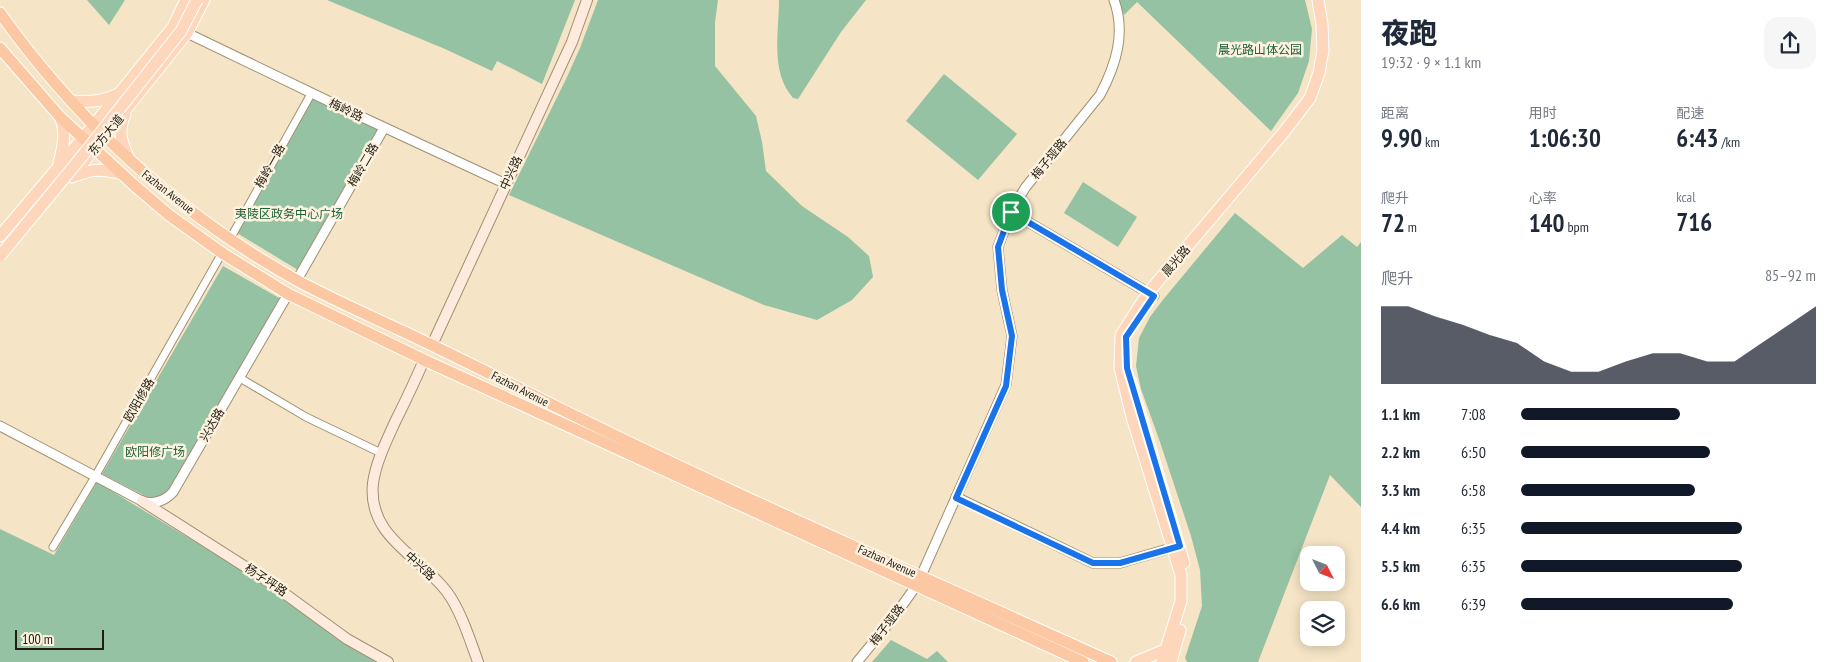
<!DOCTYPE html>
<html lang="zh">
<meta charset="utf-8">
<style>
:root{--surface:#fff;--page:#f6f6f7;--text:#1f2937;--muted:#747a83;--accent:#111827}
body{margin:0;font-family:"PT Sans Narrow","Noto Sans SC",sans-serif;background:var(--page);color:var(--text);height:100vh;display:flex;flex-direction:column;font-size:19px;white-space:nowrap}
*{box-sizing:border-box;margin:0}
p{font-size:16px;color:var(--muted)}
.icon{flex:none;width:28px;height:28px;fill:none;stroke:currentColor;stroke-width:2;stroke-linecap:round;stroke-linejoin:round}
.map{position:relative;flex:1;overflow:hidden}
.side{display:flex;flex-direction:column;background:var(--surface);width:475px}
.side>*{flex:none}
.needle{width:32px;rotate:132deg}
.buttons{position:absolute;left:1300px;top:546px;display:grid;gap:10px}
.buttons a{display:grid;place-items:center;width:45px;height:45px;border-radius:10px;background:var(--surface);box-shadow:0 2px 12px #0003;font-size:25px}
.scale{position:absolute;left:15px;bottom:12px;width:89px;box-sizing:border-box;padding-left:5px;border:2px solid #221c11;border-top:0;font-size:14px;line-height:18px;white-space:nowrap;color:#221c11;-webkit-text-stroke:4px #fdf2df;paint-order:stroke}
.pin{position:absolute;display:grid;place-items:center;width:42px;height:42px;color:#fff;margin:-21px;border:2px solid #fff;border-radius:50%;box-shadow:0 1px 5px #0007}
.round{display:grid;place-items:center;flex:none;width:52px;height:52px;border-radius:15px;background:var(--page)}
.overview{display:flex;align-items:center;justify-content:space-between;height:85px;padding:0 20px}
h1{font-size:28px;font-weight:800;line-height:38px}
.metrics{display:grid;grid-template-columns:repeat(3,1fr);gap:8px;height:85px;padding:5px 20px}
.metrics div{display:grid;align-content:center}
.metrics b{font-size:25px;font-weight:800}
.metrics small{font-size:14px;font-weight:400}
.metrics p{font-size:14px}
.chart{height:140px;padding:10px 20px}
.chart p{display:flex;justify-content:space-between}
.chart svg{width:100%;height:90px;margin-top:5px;fill:var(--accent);opacity:.7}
ul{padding:0 20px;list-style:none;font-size:16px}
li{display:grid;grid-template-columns:80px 60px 1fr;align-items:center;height:38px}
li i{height:12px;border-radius:6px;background:var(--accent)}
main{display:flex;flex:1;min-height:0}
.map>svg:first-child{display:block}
.green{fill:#95c2a2}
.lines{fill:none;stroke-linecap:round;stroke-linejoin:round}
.minor-casing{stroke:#a09073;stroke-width:9}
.tertiary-casing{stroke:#a09073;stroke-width:11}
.secondary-casing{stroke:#a09073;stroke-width:12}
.primary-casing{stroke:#fff;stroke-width:13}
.trunk-casing{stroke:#fff;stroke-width:13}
.minor{stroke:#fff;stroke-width:7}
.tertiary{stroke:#fff;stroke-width:9}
.secondary{stroke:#feebdd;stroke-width:10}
.primary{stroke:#fdd6bb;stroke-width:11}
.trunk{stroke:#fcc8a4;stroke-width:11}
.primary-bridge-casing{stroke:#fff;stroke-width:13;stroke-linecap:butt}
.primary-bridge{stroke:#fdd6bb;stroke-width:11}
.route-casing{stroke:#fff;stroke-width:10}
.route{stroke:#1a73e8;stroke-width:6}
.labels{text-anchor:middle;stroke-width:5;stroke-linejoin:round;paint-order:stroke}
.park-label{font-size:12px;fill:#1b6038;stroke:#fdf2df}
.street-label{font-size:12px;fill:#221c11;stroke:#fdf2df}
</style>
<main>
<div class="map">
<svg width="1361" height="662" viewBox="0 0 1361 662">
<rect width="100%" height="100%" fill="#f5e4c5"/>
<g class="green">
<path d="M87 0H125L109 25Z"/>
<path d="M327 0H575L542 84 497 61 492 71 445 49Z"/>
<path d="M598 0H718L715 22V66L756 116 762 142 766 171 802 206 848 237 869 256 873 277 852 300 817 320 764 305 509 195 567 77 580 48Z"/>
<path d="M779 0H866L841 32 798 99 793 98C770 71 779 33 779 0Z"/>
<path d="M1118 0H1305L1312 29 1309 61 1298 93 1271 131 1137 2 1124 15Z"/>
<path d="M944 74 1017 134 978 180 906 121Z"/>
<path d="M313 98 379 129 298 270 237 233Z"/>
<path d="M1083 182 1137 217 1118 247 1064 213Z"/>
<path d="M1235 213 1303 268 1342 235 1357 247 1361 242V507L1330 475 1258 662H1187L1185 658 1202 606 1200 570 1191 536 1160 442 1141 389 1136 366 1139 338 1150 317 1162 301Z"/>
<path d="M223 266 281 299 171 492 160 498 147 497 102 474Z"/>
<path d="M97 482 261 582 379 662H0V529L54 555Z"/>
<path d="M891 640 927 659 937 651 948 662H872Z"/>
</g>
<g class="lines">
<defs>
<g id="minor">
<path d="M230 239 311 94"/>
<path d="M240 378 306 417 381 453"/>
<path d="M53 547 96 475 222 253"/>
</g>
<g id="tertiary">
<path d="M187 33 349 111 506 184"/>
<path d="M1011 212 1154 296"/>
<path d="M297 280 384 128"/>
<path d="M0 426 142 501C153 505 165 501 173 492L288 294"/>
<path d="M956 497 1093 563H1120L1178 546"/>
<path d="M921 576 1006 385 1012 336 1002 290 998 247 1011 212 1025 188 1100 95C1116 65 1126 33 1114 0"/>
<path d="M857 662 894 617 916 586"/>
</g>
<g id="secondary">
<path d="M432 345 572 42 587 0"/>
<path d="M424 360C415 381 405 402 395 422 386 442 376 462 373 483 367 537 420 556 447 592 461 611 470 640 478 662"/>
<path d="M142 501 266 580 347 639 388 662"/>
</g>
<g id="primary">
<path d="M71 101C89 102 102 102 118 94"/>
<path d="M125 115C117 131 122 144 129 159"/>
<path d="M59 163C63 147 67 132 60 117"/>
<path d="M79 168 187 33 204 0"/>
<path d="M72 177C92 169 101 168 122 174"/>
<path d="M0 236 93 126 173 27 186 0"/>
<path d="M1131 382 1184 563"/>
<path d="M1136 662 1167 649"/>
<path d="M1162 662 1181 601V575L1132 417 1120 368 1121 335 1148 293 1284 132 1310 98 1319 73 1323 50 1322 24 1318 0"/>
<path d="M1171 662 1180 630"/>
</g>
<g id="trunk">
<path d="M0 13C80 125 179 215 300 282 332 299 366 314 400 330 439 348 478 368 517 387 712 486 913 572 1111 662"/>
<path d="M0 48 60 117 135 186 169 215 222 253 288 294 424 360 1083 662"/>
</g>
</defs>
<use href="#minor" class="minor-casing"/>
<use href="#tertiary" class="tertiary-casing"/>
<use href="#secondary" class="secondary-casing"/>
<use href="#primary" class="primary-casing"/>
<use href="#trunk" class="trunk-casing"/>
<use href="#minor" class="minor"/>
<use href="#tertiary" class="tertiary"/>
<use href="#secondary" class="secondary"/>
<use href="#primary" class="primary"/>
<use href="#trunk" class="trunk"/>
<defs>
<path id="primary-bridge" d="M0 256 79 160 181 31 197 0"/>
</defs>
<use href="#primary-bridge" class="primary-bridge-casing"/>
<use href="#primary-bridge" class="primary-bridge"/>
</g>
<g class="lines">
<defs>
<path id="route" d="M1011 212 1154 296 1126 337 1127 368 1180 546 1120 563H1093L956 498 1006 386 1012 336 1002 290 998 247Z"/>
</defs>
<use href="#route" class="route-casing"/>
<use href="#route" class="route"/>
</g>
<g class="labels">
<g class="park-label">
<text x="1260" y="54">晨光路山体公园</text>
<text x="289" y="218">夷陵区政务中心广场</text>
<text x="155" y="456">欧阳修广场</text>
</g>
<g class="street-label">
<text transform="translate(346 110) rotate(25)" y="4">梅岭路</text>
<text transform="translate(106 135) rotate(-51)" y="4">东方大道</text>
<text transform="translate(1049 159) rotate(-51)" y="4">梅子垭路</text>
<text transform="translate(363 165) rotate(-60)" y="4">梅岭二路</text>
<text transform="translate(270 166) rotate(-61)" y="4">梅岭一路</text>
<text transform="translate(511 173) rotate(-65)" y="4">中兴路</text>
<text transform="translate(168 192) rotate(38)" y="4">Fazhan Avenue</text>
<text transform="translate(1176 261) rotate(-50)" y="4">晨光路</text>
<text transform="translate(520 389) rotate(27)" y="4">Fazhan Avenue</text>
<text transform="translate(139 400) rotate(-60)" y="4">欧阳修路</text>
<text transform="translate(212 425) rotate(-60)" y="4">兴达路</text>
<text transform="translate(887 561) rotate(24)" y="4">Fazhan Avenue</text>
<text transform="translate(420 566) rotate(43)" y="4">中兴路</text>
<text transform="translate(266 580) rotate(34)" y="4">杨子坪路</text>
<text transform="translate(887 625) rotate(-53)" y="4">梅子垭路</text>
</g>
</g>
</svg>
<div class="buttons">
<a><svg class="needle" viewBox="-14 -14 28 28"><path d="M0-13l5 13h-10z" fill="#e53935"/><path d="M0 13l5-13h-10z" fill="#747a83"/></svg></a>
<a><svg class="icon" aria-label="layers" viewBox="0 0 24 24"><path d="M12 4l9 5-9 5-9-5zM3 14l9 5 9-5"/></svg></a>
</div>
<div class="scale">100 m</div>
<div class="pin" style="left:1011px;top:212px;background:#1e9e55"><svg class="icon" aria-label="arrive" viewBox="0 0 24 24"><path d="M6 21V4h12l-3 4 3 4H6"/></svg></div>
</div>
<section class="side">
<div class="overview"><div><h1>夜跑</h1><p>19:32 · 9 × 1.1 km</p></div><a class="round"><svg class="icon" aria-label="share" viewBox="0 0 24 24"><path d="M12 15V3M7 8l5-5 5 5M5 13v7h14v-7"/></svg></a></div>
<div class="metrics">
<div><p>距离</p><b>9.90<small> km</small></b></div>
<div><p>用时</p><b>1:06:30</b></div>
<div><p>配速</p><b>6:43<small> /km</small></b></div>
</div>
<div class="metrics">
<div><p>爬升</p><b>72<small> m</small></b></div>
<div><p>心率</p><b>140<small> bpm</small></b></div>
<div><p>kcal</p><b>716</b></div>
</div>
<div class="chart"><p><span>爬升</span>85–92 m</p>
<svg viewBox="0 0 160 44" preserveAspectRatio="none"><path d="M0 44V6L10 6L20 11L30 15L40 20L50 24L60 33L70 38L80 38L90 33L100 29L110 29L120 33L130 33L140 24L150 15L160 6V44z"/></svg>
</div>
<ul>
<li><b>1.1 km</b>7:08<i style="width:54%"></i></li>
<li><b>2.2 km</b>6:50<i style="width:64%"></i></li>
<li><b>3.3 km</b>6:58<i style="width:59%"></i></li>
<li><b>4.4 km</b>6:35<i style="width:75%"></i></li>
<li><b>5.5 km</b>6:35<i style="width:75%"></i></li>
<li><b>6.6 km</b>6:39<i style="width:72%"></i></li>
</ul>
</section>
</main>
